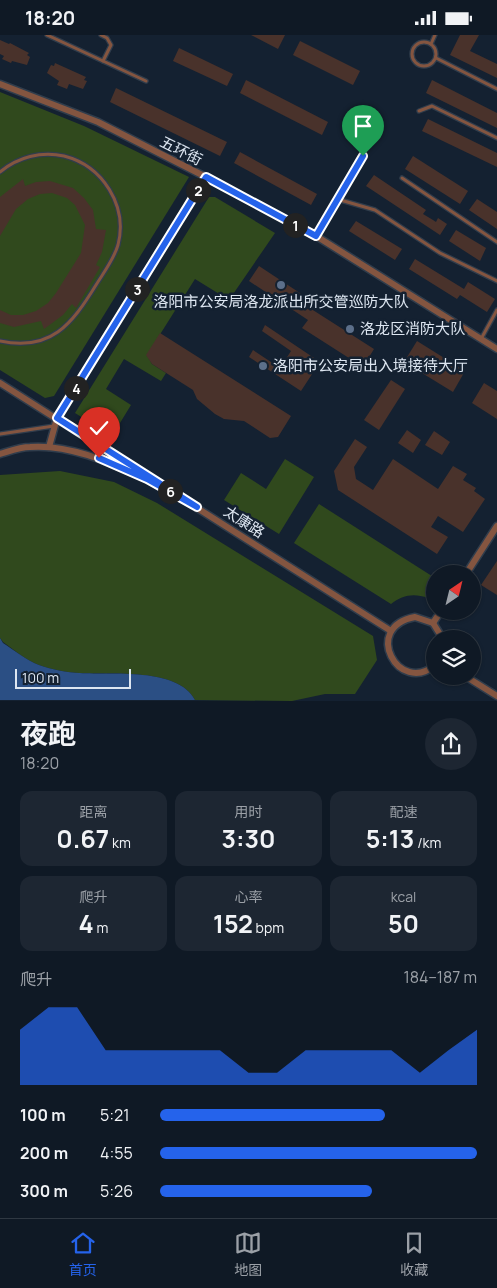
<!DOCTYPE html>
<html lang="zh">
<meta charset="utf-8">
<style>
:root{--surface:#0f1925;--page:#1d2632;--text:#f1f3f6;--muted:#9ba0a7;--line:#2f3842;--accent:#2563eb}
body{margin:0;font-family:Manrope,"Noto Sans SC",sans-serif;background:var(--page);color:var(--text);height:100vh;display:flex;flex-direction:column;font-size:19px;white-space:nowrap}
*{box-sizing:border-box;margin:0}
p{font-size:16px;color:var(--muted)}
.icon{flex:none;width:28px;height:28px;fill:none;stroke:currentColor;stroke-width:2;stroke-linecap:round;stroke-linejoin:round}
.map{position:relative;height:666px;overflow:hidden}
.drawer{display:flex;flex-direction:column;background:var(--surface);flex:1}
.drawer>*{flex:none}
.needle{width:32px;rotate:35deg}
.fabs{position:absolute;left:426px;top:530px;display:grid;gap:10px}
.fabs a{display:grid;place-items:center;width:55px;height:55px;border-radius:50%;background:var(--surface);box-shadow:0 1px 4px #0004,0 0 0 1px var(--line);font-size:25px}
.scale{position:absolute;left:15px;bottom:12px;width:116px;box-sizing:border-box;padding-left:5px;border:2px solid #dde6f1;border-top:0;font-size:14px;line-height:18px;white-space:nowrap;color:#dde6f1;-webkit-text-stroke:4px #142131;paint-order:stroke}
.pin{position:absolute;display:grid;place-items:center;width:42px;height:42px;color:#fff;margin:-51px -21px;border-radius:50% 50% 50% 0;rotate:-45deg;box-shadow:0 0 5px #0007}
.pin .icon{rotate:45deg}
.km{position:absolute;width:25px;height:25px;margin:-12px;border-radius:50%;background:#222;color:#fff;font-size:14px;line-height:25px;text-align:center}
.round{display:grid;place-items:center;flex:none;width:52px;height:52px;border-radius:26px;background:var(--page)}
.headline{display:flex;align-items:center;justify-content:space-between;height:85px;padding:0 20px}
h1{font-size:28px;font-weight:700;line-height:38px}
.figures{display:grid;grid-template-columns:repeat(3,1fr);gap:8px;height:85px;padding:5px 20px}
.figures div{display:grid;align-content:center;border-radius:12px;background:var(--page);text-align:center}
.figures b{font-size:25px;font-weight:700}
.figures small{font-size:14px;font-weight:400}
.figures p{font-size:14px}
.chart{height:140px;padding:10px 20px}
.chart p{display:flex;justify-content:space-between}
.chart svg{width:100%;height:90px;margin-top:5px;fill:var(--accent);opacity:.7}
ul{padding:0 20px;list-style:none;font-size:16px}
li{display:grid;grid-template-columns:80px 60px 1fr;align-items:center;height:38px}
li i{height:12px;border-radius:6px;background:var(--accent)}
.status{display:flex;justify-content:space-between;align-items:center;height:35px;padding:0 25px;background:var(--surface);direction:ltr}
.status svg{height:14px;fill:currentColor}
.tab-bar{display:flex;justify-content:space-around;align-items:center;height:70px;border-top:1px solid var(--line);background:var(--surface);font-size:14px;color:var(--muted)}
.tab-bar a{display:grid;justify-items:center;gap:2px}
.tab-bar .selected{color:var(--accent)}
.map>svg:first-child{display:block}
.green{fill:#30491d}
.water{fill:#2b4f84}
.building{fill:#49322b}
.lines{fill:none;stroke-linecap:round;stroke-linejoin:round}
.lane-casing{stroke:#303d4c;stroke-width:5.5}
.street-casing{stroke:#303d4c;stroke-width:9}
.lane{stroke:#845540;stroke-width:3}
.street{stroke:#845540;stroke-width:6}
.route-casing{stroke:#fff;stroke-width:10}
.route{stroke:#2563eb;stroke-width:6}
.service-dot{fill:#5c6f8a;stroke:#142131;stroke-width:2}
.labels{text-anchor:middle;stroke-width:5;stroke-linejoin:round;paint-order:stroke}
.street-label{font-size:15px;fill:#dde6f1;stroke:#142131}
.poi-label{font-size:15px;fill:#dde6f1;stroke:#142131;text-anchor:start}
</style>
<div class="status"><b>18:20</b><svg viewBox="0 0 49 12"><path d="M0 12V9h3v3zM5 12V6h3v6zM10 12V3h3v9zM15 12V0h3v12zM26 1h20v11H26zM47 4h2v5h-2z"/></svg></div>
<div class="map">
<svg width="497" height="666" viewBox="0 0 497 666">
<rect width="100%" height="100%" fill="#142131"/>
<g class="green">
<path d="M0 57 84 91 189 142 54 361 45 363 0 335Z"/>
<path d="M209 162H215L275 198 229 265 195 244 147 320 152 329 166 338 161 346 124 324 106 354 131 370 112 401 75 378Z"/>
<path d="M285 424 314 442 279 499 224 465 241 438 266 454Z"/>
<path d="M60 436 114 447 157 468 373 601 377 625 355 659H325L292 666 195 665C178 632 111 640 80 638 68 638 50 634 39 630 26 625 14 615 3 607L0 603V440Z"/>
<path d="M319 469 435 543V559L428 563C414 558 402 560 391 569L294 508Z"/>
</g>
<path class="water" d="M0 603 3 608C14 615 26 625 39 630 50 634 68 638 80 638 111 640 178 632 195 665H0Z"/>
<g class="building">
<path d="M251 0H285L278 14Z"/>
<path d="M460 0H479L470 16 497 29V43L450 20Z"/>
<path d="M0 5 9 9 10 8 29 18 27 20 30 22 27 30 12 26 11 28 2 24 4 21 0 19Z"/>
<path d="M300 6 360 36 353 50 293 20Z"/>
<path d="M179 13 233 39 227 51 173 26Z"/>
<path d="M55 28 86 42 84 45 87 46 83 54 69 49 67 54 57 50 59 46 47 38 51 30 54 31Z"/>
<path d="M246 45 328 87 322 100 240 58Z"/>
<path d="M432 45 497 78V93L426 58Z"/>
<path d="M116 53 227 107 220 121 110 67Z"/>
<path d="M428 84 497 118V132L422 96Z"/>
<path d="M240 117 317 159 311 170 234 128Z"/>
<path d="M413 121 468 156 460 169 405 134Z"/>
<path d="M374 140 426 175 423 179 433 185 436 187 438 183 447 189 440 200 366 151Z"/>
<path d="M23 144 25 151 36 147 50 146 73 153 84 163 93 175 96 194 106 195 102 217 96 230 100 232 76 273 72 269 63 280 44 294 41 286 14 292 0 288V275L11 280H23L36 276 48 268 56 258 81 218 85 190 75 170 67 163 52 158 40 159 28 164 16 174 0 201V162Z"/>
<path d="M477 164 497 177V194L469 175Z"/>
<path d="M356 186 402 214 395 225 349 196Z"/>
<path d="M456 195 486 213 480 226 449 206Z"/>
<path d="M415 224 464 254 468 247 495 264 487 277 460 260 457 264 409 234Z"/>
<path d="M259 231 309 264 305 270 374 314 363 332 302 293 308 285 249 246Z"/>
<path d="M265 290 320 327 301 356 249 322 253 315 280 333 291 316 262 296Z"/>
<path d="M160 298 291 381 278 402 270 403 244 386 224 384 215 379 197 364 193 355 152 329 146 320Z"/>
<path d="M417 306 465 336 453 357 404 327Z"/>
<path d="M391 345 405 354 379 395 364 385Z"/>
<path d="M484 348 497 356V384L472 368Z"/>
<path d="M407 395 421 405 413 418 398 408Z"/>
<path d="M434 396 450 407 442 420 425 410Z"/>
<path d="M355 404 367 412 354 432 356 444 373 455 393 424 438 454 453 431 467 439 463 445 476 453 474 456 485 464 463 497 438 481 431 492 448 502 437 519 338 455 334 436Z"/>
<path d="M497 526V560L481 550Z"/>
</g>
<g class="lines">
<defs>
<g id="lane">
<path d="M47 0 146 46"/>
<path d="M101 0 107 3 111 10 103 26"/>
<circle cx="424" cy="19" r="12"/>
<path d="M431 9 435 0"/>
<path d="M436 23 497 54"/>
<path d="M419 76 432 71 497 103"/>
<path d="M0 137C18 122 41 116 64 121 103 131 128 171 118 210 114 224 104 237 96 250 72 289 51 317 0 306"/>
<path d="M402 143 497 207"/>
<path d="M337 164 375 175 440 218 497 246"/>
<path d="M316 200 363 121"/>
<path d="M481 304 497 275"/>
<path d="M0 399 54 391"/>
</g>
<g id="street">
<path d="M0 49 98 87 206 142 316 201 497 314"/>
<path d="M0 348 391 596"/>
<path d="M49 412 57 383 206 142"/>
<path d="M0 419C10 416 20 412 30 412 70 409 111 428 147 444"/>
<path d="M466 539 497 491"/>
<path d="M433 588 441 576"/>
<path d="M435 630C399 661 361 592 415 582L433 588 443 604"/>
<path d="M465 641 497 661"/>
</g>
</defs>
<use href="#lane" class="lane-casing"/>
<use href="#street" class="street-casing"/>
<use href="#lane" class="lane"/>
<use href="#street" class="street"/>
</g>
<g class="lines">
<defs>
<path id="route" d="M99 423 147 444 197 472 57 383 206 142 316 201 363 121"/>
</defs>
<use href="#route" class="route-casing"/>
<use href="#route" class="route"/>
</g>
<g class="service-dot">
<circle cx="281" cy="250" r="5"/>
<circle cx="350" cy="294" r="5"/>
<circle cx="263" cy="331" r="5"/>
</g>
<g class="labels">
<g class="street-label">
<text transform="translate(181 116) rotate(27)" y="5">五环街</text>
<text transform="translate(244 487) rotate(33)" y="5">太康路</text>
</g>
<g class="poi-label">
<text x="281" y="272" text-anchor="middle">洛阳市公安局洛龙派出所交管巡防大队</text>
<text x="360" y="299">洛龙区消防大队</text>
<text x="273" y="336">洛阳市公安局出入境接待大厅</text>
</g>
</g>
</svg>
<div class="fabs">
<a><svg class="needle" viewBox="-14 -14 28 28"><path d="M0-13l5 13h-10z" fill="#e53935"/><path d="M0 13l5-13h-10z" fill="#9ba0a7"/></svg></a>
<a><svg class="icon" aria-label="layers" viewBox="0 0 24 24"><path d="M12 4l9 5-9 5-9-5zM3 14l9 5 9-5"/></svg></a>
</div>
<div class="scale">100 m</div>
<div class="pin" style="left:363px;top:121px;background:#1e9e55"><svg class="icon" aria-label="arrive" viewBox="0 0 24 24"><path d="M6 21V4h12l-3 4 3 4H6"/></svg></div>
<div class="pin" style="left:99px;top:423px;background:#d93025"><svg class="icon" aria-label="check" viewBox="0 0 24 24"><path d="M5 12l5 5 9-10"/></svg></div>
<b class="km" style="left:295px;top:190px">1</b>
<b class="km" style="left:198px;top:155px">2</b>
<b class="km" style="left:137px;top:254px">3</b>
<b class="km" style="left:76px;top:353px">4</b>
<b class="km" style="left:170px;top:456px">6</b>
</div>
<section class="drawer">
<div class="headline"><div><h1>夜跑</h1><p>18:20</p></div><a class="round"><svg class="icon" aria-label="share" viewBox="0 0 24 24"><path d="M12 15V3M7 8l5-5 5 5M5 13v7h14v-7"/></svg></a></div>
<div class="figures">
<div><p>距离</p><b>0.67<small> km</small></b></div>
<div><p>用时</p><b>3:30</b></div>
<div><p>配速</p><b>5:13<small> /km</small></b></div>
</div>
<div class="figures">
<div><p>爬升</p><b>4<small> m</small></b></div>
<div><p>心率</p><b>152<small> bpm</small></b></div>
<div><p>kcal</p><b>50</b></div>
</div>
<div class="chart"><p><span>爬升</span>184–187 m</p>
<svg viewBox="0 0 160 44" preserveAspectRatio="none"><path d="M0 44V17L10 6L20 6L30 27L40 27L50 27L60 27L70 27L80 38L90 38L100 27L110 27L120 27L130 27L140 38L150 27L160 17V44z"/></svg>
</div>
<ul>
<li><b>100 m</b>5:21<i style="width:71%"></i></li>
<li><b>200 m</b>4:55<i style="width:100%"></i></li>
<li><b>300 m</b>5:26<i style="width:67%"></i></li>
</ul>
</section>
<nav class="tab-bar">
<a class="selected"><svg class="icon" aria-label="home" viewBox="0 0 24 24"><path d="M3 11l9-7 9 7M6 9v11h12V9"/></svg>首页</a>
<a><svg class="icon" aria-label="map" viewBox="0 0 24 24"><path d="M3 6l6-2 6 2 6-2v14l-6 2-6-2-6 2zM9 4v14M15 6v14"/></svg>地图</a>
<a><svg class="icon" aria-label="saved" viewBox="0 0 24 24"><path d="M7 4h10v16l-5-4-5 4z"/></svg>收藏</a>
</nav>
